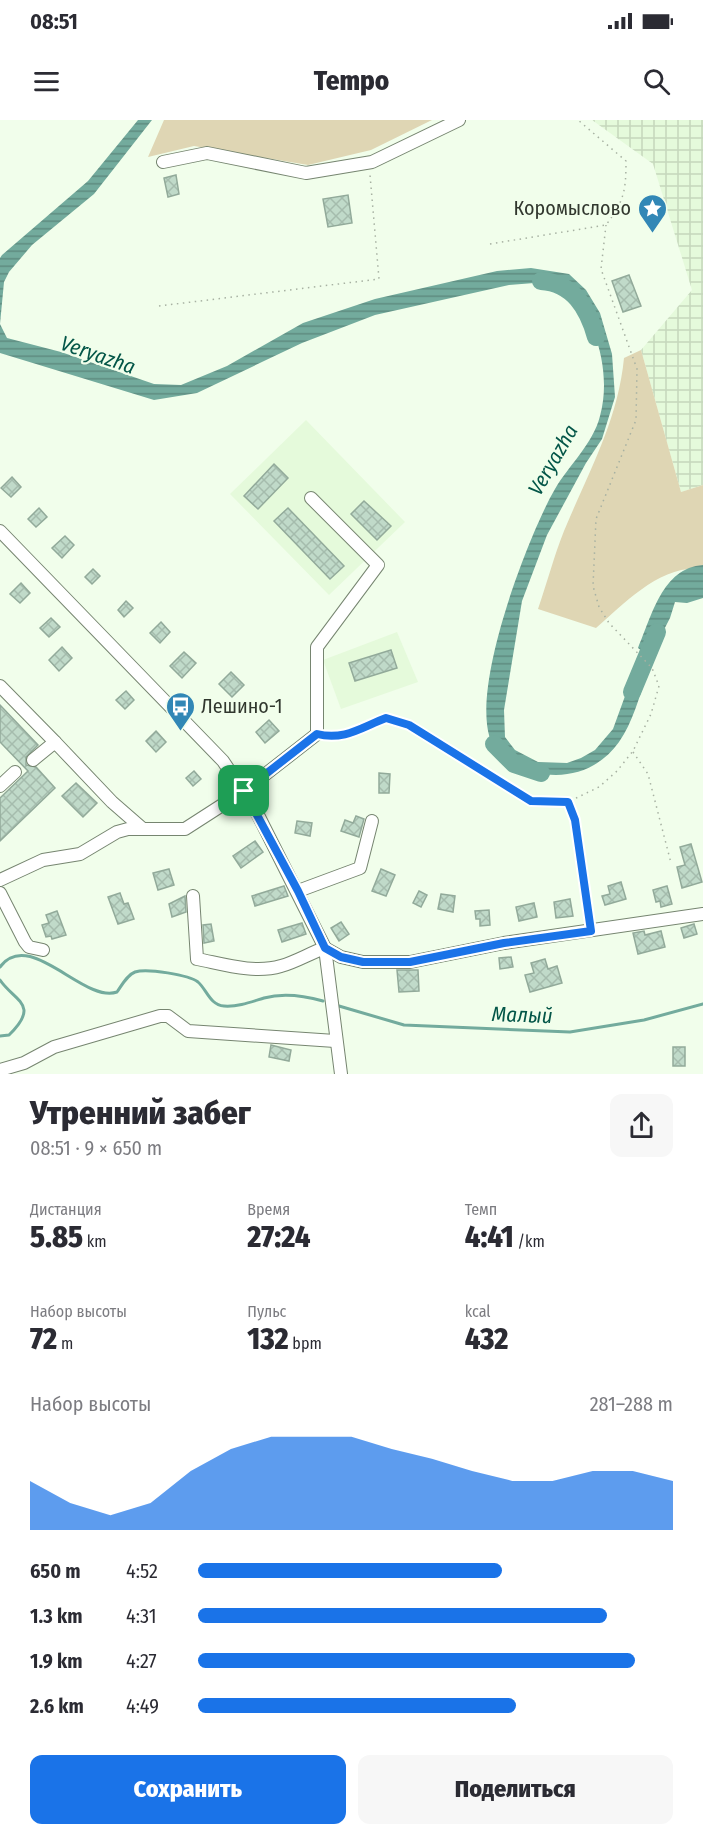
<!DOCTYPE html>
<html lang="ru">
<meta charset="utf-8">
<style>
:root{--surface:#fff;--page:#f7f7f7;--text:#2b2b33;--muted:#7c7c81;--accent:#1a73e8}
body{margin:0;font-family:"Fira Sans Condensed",sans-serif;background:var(--page);color:var(--text);height:100vh;display:flex;flex-direction:column;font-size:22px;white-space:nowrap}
*{box-sizing:border-box;margin:0}
p{font-size:20px;color:var(--muted)}
.icon{flex:none;width:33px;height:33px;fill:none;stroke:currentColor;stroke-width:2;stroke-linecap:round;stroke-linejoin:round}
.map{position:relative;height:954px;overflow:hidden}
.drawer{display:flex;flex-direction:column;background:var(--surface);flex:1}
.drawer>*{flex:none}
.pin{position:absolute;display:grid;place-items:center;width:51px;height:51px;color:#fff;margin:-26px;border-radius:12px;box-shadow:0 3px 9px #0006}
.round{display:grid;place-items:center;flex:none;width:63px;height:63px;border-radius:12px;background:var(--page)}
.headline{display:flex;align-items:center;justify-content:space-between;height:102px;padding:0 30px}
h1{font-size:33px;font-weight:800;line-height:45px}
.stats{display:grid;grid-template-columns:repeat(3,1fr);gap:9px;height:102px;padding:6px 30px}
.stats div{display:grid;align-content:center}
.stats b{font-size:30px;font-weight:800}
.stats small{font-size:16px;font-weight:400}
.stats p{font-size:16px}
.chart{height:168px;padding:12px 30px}
.chart p{display:flex;justify-content:space-between}
.chart svg{width:100%;height:108px;margin-top:6px;fill:var(--accent);opacity:.7}
.action{display:flex;gap:12px;margin-top:auto;padding:12px 30px}
.action a{flex:1;height:69px;border-radius:12px;background:var(--accent);color:#fff;font-size:24px;font-weight:800;line-height:69px;text-align:center}
.action a+a{background:var(--page);color:var(--text)}
ul{padding:0 30px;list-style:none;font-size:20px}
li{display:grid;grid-template-columns:96px 72px 1fr;align-items:center;height:45px}
li i{height:15px;border-radius:8px;background:var(--accent)}
.status{display:flex;justify-content:space-between;align-items:center;height:42px;padding:0 30px;background:var(--surface);direction:ltr}
.status svg{height:16px;fill:currentColor}
header{display:flex;justify-content:space-between;align-items:center;height:78px;padding:0 30px;background:var(--surface);font-size:27px;font-weight:800}
.map>svg:first-child{display:block}
.built{fill:#e5fadb}
.industrial{fill:url(#industrial-grid)}
.grass{fill:#dfd6b4}
.water{fill:url(#water-rules)}
.lines{fill:none;stroke-linecap:round;stroke-linejoin:round}
.stream{stroke:#73ab9d;stroke-width:3}
.river{stroke:#73ab9d;stroke-width:18}
.building{fill:url(#building-cross-hatch);stroke:#92aa9a;stroke-width:1.5}
.minor-casing{stroke:#768570;stroke-width:14}
.path{stroke:#a7b1a2;stroke-width:1.5;stroke-dasharray:1.5 4.5;stroke-linecap:butt}
.minor{stroke:#fff;stroke-width:12}
.route-casing{stroke:#fff;stroke-width:12}
.route{stroke:#1a73e8;stroke-width:8}
.labels{text-anchor:middle;stroke-width:4.5;stroke-linejoin:round;paint-order:stroke}
.poi-label{font-size:20px;fill:#31372e;stroke:#f1feeb;text-anchor:end}
.water-label{font-size:21px;font-style:italic;fill:#045648;stroke:#f1feeb}
</style>
<div class="status"><b>08:51</b><svg viewBox="0 0 49 12"><path d="M0 12V9h3v3zM5 12V6h3v6zM10 12V3h3v9zM15 12V0h3v12zM26 1h20v11H26zM47 4h2v5h-2z"/></svg></div>
<header><svg class="icon" aria-label="menu" viewBox="0 0 24 24"><path d="M4 6h16M4 12h16M4 18h16"/></svg>Tempo<svg class="icon" aria-label="search" viewBox="0 0 24 24"><circle cx="10" cy="10" r="6"/><path d="M15 15l6 6"/></svg></header>
<div class="map">
<svg width="703" height="954" viewBox="0 0 703 954">
<defs>
<pattern id="industrial-grid" width="8" height="8" patternUnits="userSpaceOnUse" patternTransform="scale(1.5)"><rect width="8" height="8" fill="#e5fadb"/><path d="M0 4h8M4 0v8" fill="none" stroke="#c5d7bc"/></pattern>
<pattern id="water-rules" width="6" height="5" patternUnits="userSpaceOnUse" patternTransform="scale(1.5)"><rect width="6" height="5" fill="#73ab9d"/><path d="M0 2.5h6" fill="none" stroke="#5f8c80"/></pattern>
<pattern id="building-cross-hatch" width="8" height="8" patternUnits="userSpaceOnUse" patternTransform="scale(1.5)"><rect width="8" height="8" fill="#c0dac9"/><path d="M0 0l8 8M0 8l8-8" fill="none" stroke="#a5bcad"/></pattern>
</defs>
<rect width="100%" height="100%" fill="#f1feeb"/>
<g class="built">
<path d="M306 300 405 402 329 475 230 374Z"/>
<path d="M397 512 418 562 341 589 323 540Z"/>
</g>
<path class="industrial" d="M592 0H703V365L681 372 641 230 692 170 653 44Z"/>
<g class="grass">
<path d="M164 0H432L371 30 308 45 194 26 148 37Z"/>
<path d="M641 230 681 372 703 365V449C661 444 625 483 596 508L538 489C547 463 554 436 564 411 588 353 618 301 624 238Z"/>
</g>
<g class="water">
<path d="M138 0H152L94 74 32 125 9 152 4 162 0 204 7 218 61 232 154 264 181 265 227 246 303 203 375 179 497 151 531 148 569 154 586 170 600 193 612 234 615 277 602 319 586 343 547 415 522 481 504 590 505 617 515 630 538 642 567 643 581 638 595 630 613 609 636 546 647 555C639 577 633 602 619 622 591 662 537 665 500 634 456 598 530 411 555 369 569 345 593 324 600 296 612 252 596 199 566 166L547 162 509 165 375 195 302 223 197 273 154 280 0 233V138L2 135 88 61Z"/>
<path d="M703 445V478L687 483 675 482 670 498 650 537 638 528C652 496 662 448 703 445Z"/>
</g>
<g class="lines">
<g class="stream">
<path d="M0 847C29 807 84 884 117 872 122 865 127 855 135 852 147 848 189 855 198 862 207 870 210 885 224 886 238 887 251 882 264 878 283 873 305 876 323 881"/>
<path d="M0 860C14 881 41 884 9 915L0 916"/>
<path d="M339 886 404 905 570 912 644 900 703 884"/>
</g>
<g class="river">
<path d="M541 161C573 163 588 188 596 217"/>
<path d="M632 572 657 512"/>
<path d="M494 624 514 644 541 653"/>
</g>
</g>
<g class="building">
<path d="M176 55 179 74 168 77 164 58Z"/>
<path d="M348 75 352 103 328 107 323 79Z"/>
<path d="M629 155 641 186 623 192 612 161Z"/>
<path d="M274 344 288 358 258 389 244 376Z"/>
<path d="M12 357 21 367 11 377 1 368Z"/>
<path d="M364 381 391 406 377 420 351 394Z"/>
<path d="M39 388 47 397 36 407 28 399Z"/>
<path d="M288 388 344 446 330 459 274 401Z"/>
<path d="M65 416 74 425 62 438 52 428Z"/>
<path d="M93 449 100 456 92 464 85 457Z"/>
<path d="M21 463 30 473 20 483 10 474Z"/>
<path d="M126 481 133 488 124 497 118 490Z"/>
<path d="M51 498 60 507 49 517 40 508Z"/>
<path d="M161 502 170 512 160 523 150 513Z"/>
<path d="M62 527 72 538 59 551 49 540Z"/>
<path d="M391 530 397 548 355 561 349 543Z"/>
<path d="M184 532 196 543 182 558 170 546Z"/>
<path d="M231 552 244 565 232 577 219 564Z"/>
<path d="M126 571 134 580 125 589 116 580Z"/>
<path d="M0 585 38 625 26 637V645L36 647 55 668 0 721V678L28 651 0 622Z"/>
<path d="M269 600 279 611 265 623 256 612Z"/>
<path d="M156 611 166 622 156 632 146 621Z"/>
<path d="M194 651 201 659 193 666 186 658Z"/>
<path d="M379 653 390 654 389 673H379Z"/>
<path d="M76 663 97 683 83 697 62 676Z"/>
<path d="M356 696 364 699 359 717 341 711 345 700 353 703Z"/>
<path d="M297 701 312 703 310 716 295 713Z"/>
<path d="M255 721 263 732 241 748 233 736Z"/>
<path d="M691 724 702 762 682 768 677 747 685 745 680 727Z"/>
<path d="M169 749 174 765 158 770 153 753Z"/>
<path d="M381 749 395 755 386 776 372 771Z"/>
<path d="M621 762 626 779 605 785 602 776 610 774 608 766Z"/>
<path d="M284 766 288 776 255 786 252 776Z"/>
<path d="M667 766 672 784 661 787 660 781 656 782 653 770Z"/>
<path d="M419 771 427 775 421 787 413 783Z"/>
<path d="M120 773 124 784 128 783 134 799 118 804 108 777Z"/>
<path d="M441 774 455 776 453 792 438 789Z"/>
<path d="M185 776 186 792 172 797 169 784Z"/>
<path d="M570 779 573 796 556 798 554 782Z"/>
<path d="M534 783 537 797 519 801 516 787Z"/>
<path d="M489 790 490 805 480 806V799H476L475 791Z"/>
<path d="M57 791 66 815 52 819 51 816 46 817 42 805 49 803 46 795Z"/>
<path d="M341 802 349 814 339 821 331 808Z"/>
<path d="M302 803 306 814 282 822 278 810Z"/>
<path d="M211 804 214 821 204 823 203 805Z"/>
<path d="M694 804 697 814 684 818 681 808Z"/>
<path d="M644 811 645 815 661 811 665 827 638 834 633 813Z"/>
<path d="M511 837 513 847 500 849 499 838Z"/>
<path d="M545 839 548 849 557 846 562 863 530 872 525 855 534 853 531 843Z"/>
<path d="M397 850H418L419 871 399 872Z"/>
<path d="M271 925 291 930 289 941 269 937Z"/>
<rect x="673" y="927" width="12" height="19"/>
</g>
<g class="lines">
<defs>
<g id="minor">
<path d="M163 42 207 33 306 53 372 42 459 0"/>
<path d="M0 411 223 641 256 691 325 828 341 954"/>
<path d="M0 566 55 622"/>
<path d="M33 640 55 622 112 682 143 709H185L244 671 317 614V527L378 445 311 378"/>
<path d="M0 666 15 652"/>
<path d="M0 760 43 740 80 734 117 712 128 709H143"/>
<path d="M298 771 360 748 372 701"/>
<path d="M0 773 25 822 29 827 43 830"/>
<path d="M193 776 197 839C223 844 254 854 281 846 296 842 310 833 325 828L341 837 363 842H410L504 823 703 794"/>
<path d="M0 950 24 943 54 927 160 896H168L188 911 335 921"/>
</g>
</defs>
<use href="#minor" class="minor-casing"/>
<g class="path">
<path d="M490 124 606 105C624 81 626 71 626 41L578 0"/>
<path d="M159 186 379 159 370 55"/>
<path d="M327 617C352 623 373 596 399 600L531 681 568 682 599 667 617 651 633 631 651 594 659 566 652 548 609 503 599 487 593 466 596 399 636 300 637 249 601 149 606 105"/>
<path d="M633 632 648 654 671 743"/>
<path d="M569 683 575 700 589 799"/>
</g>
<use href="#minor" class="minor"/>
</g>
<g class="lines">
<defs>
<path id="route" d="M386 598 409 605 531 681 568 682 575 700 591 811 504 823 410 842H363L341 837 325 828 298 771 244 671 317 614C344 621 362 607 386 598Z"/>
</defs>
<use href="#route" class="route-casing"/>
<use href="#route" class="route"/>
</g>
<defs>
<symbol id="sight-pin" viewBox="-11 -11 22 30"><path d="M0 17L-7.5 6A9.5 9.5 0 1 1 7.5 6Z" fill="#3287b6" stroke="#f1feeb"/><path d="M0-6L1.8-2.2L6-1.7L2.9 1.2L3.7 5.4L0 3.3L-3.7 5.4L-2.9 1.2L-6-1.7L-1.8-2.2Z" fill="#fff"/></symbol>
<symbol id="bus-pin" viewBox="-11 -11 22 30"><path d="M0 17L-7.5 6A9.5 9.5 0 1 1 7.5 6Z" fill="#3287b6" stroke="#f1feeb"/><path d="M-5-6H5V4H4V6H2V4H-2V6H-4V4H-5ZM-3.5-4V0h7V-4ZM-3.5 1.2v1.5H-2V1.2ZM2 1.2v1.5H3.5V1.2Z" fill="#fff"/></symbol>
</defs>
<g fill-rule="evenodd">
<use href="#sight-pin" x="636" y="72" width="33" height="45"/>
<use href="#bus-pin" x="164" y="570" width="33" height="45"/>
</g>
<g class="labels">
<g class="poi-label">
<text x="631" y="95">Коромыслово</text>
<text x="201" y="593" text-anchor="start">Лешино-1</text>
</g>
<g class="water-label">
<text transform="translate(98 235) rotate(19)" y="7">Veryazha</text>
<text transform="translate(553 340) rotate(-60)" y="7">Veryazha</text>
<text transform="translate(522 895) rotate(2)" y="7">Малый</text>
</g>
</g>
</svg>
<div class="pin" style="left:244px;top:671px;background:#1e9e55"><svg class="icon" aria-label="arrive" viewBox="0 0 24 24"><path d="M6 21V4h12l-3 4 3 4H6"/></svg></div>
</div>
<section class="drawer">
<div class="headline"><div><h1>Утренний забег</h1><p>08:51 · 9 × 650 m</p></div><a class="round"><svg class="icon" aria-label="share" viewBox="0 0 24 24"><path d="M12 15V3M7 8l5-5 5 5M5 13v7h14v-7"/></svg></a></div>
<div class="stats">
<div><p>Дистанция</p><b>5.85<small> km</small></b></div>
<div><p>Время</p><b>27:24</b></div>
<div><p>Темп</p><b>4:41<small> /km</small></b></div>
</div>
<div class="stats">
<div><p>Набор высоты</p><b>72<small> m</small></b></div>
<div><p>Пульс</p><b>132<small> bpm</small></b></div>
<div><p>kcal</p><b>432</b></div>
</div>
<div class="chart"><p><span>Набор высоты</span>281–288 m</p>
<svg viewBox="0 0 160 44" preserveAspectRatio="none"><path d="M0 44V24L10 33L20 38L30 33L40 20L50 11L60 6L70 6L80 6L90 11L100 15L110 20L120 24L130 24L140 20L150 20L160 24V44z"/></svg>
</div>
<ul>
<li><b>650 m</b>4:52<i style="width:64%"></i></li>
<li><b>1.3 km</b>4:31<i style="width:86%"></i></li>
<li><b>1.9 km</b>4:27<i style="width:92%"></i></li>
<li><b>2.6 km</b>4:49<i style="width:67%"></i></li>
</ul>
<div class="action"><a>Сохранить</a><a>Поделиться</a></div>
</section>
